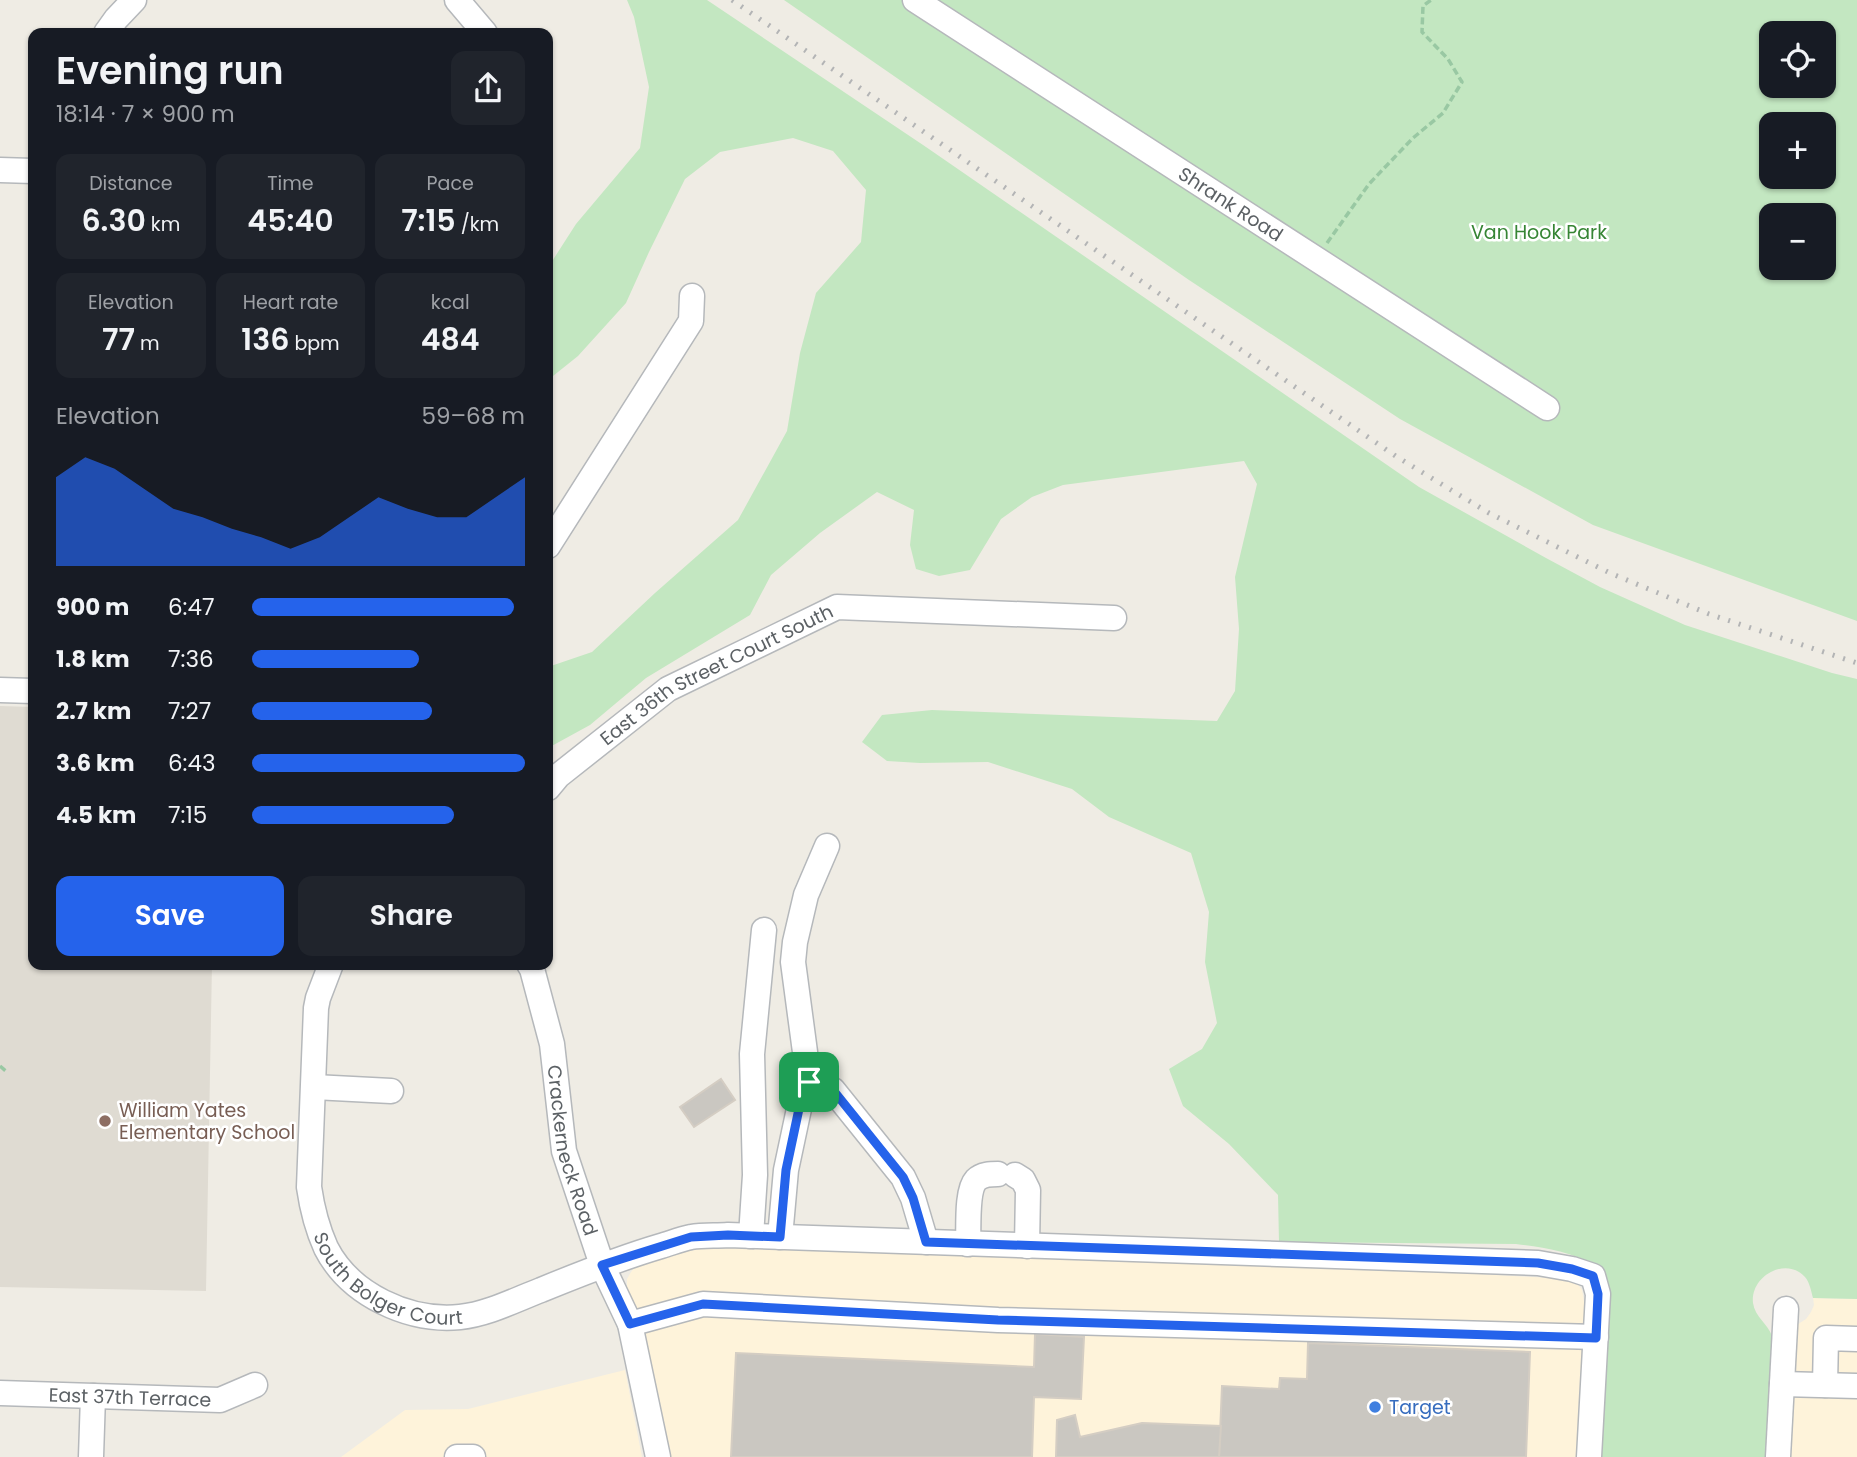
<!DOCTYPE html>
<meta charset="utf-8">
<style>
:root{--surface:#171b24;--page:#20242c;--text:#f1f3f6;--muted:#9ea1a6;--accent:#2563eb}
body{margin:0;font-family:Poppins,sans-serif;background:var(--page);color:var(--text);height:100vh;display:flex;flex-direction:column;font-size:26px;white-space:nowrap}
*{box-sizing:border-box;margin:0}
p{font-size:23px;color:var(--muted)}
.icon{flex:none;width:38px;height:38px;fill:none;stroke:currentColor;stroke-width:2;stroke-linecap:round;stroke-linejoin:round}
.map{position:relative;flex:1;overflow:hidden}
.details{position:absolute;left:28px;top:28px;width:525px;height:942px;display:flex;flex-direction:column;background:var(--surface);border-radius:14px;box-shadow:0 2px 5px #0004}
.details>*{flex:none}
.controls{position:absolute;left:1759px;top:21px;display:grid;gap:14px}
.controls a{display:grid;place-items:center;width:77px;height:77px;border-radius:14px;background:var(--surface);box-shadow:0 2px 5px #0004;font-size:35px}
.pin{position:absolute;display:grid;place-items:center;width:60px;height:60px;color:#fff;margin:-30px;border-radius:14px;box-shadow:0 4px 10px #0006}
.round{display:grid;place-items:center;flex:none;width:74px;height:74px;border-radius:14px;background:var(--page)}
.overview{display:flex;align-items:center;justify-content:space-between;height:119px;padding:0 28px}
h1{font-size:38px;font-weight:600;line-height:52px}
.metrics{display:grid;grid-template-columns:repeat(3,1fr);gap:10px;height:119px;padding:7px 28px}
.metrics div{display:grid;align-content:center;border-radius:14px;background:var(--page);text-align:center}
.metrics b{font-size:30px;font-weight:600}
.metrics small{font-size:19px;font-weight:400}
.metrics p{font-size:19px}
.chart{height:196px;padding:14px 28px}
.chart p{display:flex;justify-content:space-between}
.chart svg{width:100%;height:126px;margin-top:7px;fill:var(--accent);opacity:.7}
.cta{display:flex;gap:14px;margin-top:auto;padding:14px 28px}
.cta a{flex:1;height:80px;border-radius:14px;background:var(--accent);color:#fff;font-size:28px;font-weight:600;line-height:80px;text-align:center}
.cta a+a{background:var(--page);color:var(--text)}
ul{padding:0 28px;list-style:none;font-size:23px}
li{display:grid;grid-template-columns:112px 84px 1fr;align-items:center;height:52px}
li i{height:18px;border-radius:9px;background:var(--accent)}
.map>svg:first-child{display:block}
.commercial{fill:#fef3da}
.education{fill:#dfdbd2}
.green{fill:#c3e7c1;fill-rule:evenodd}
.building{fill:#cac7c1;stroke:#d4cdc3;stroke-width:2}
.lines{fill:none;stroke-linecap:round;stroke-linejoin:round}
.minor-casing{stroke:#b5b8bb;stroke-width:27}
.path{stroke:#99c8a3;stroke-width:3.5;stroke-dasharray:7 3.5;stroke-linecap:butt}
.minor{stroke:#fff;stroke-width:24}
.rail{stroke:#b3b4b5;stroke-width:5;stroke-dasharray:2 9;stroke-linecap:butt}
.route-casing{stroke:#fff;stroke-width:14}
.route{stroke:#2563eb;stroke-width:9}
.education-dot{fill:#8d6e63;stroke:#fff;stroke-width:2.5}
.shop-dot{fill:#3f7fe0;stroke:#fff;stroke-width:2.5}
.labels{text-anchor:middle;stroke-width:5;stroke-linejoin:round;paint-order:stroke}
.street-label{font-size:19px;fill:#5c6165;stroke:#fff}
.park-label{font-size:19px;fill:#368534;stroke:#fff}
.education-label{font-size:19px;fill:#785e54;stroke:#fff;text-anchor:start}
.shop-label{font-size:19px;fill:#366cbe;stroke:#fff;text-anchor:start}
</style>
<div class="map">
<svg width="1857" height="1457" viewBox="0 0 1857 1457">
<rect width="100%" height="100%" fill="#efece4"/>
<g class="commercial">
<path d="M722 1246 1335 1266 1568 1279 1577 1283 1582 1290 1586 1313 1579 1457H670L648 1348 627 1287V1279L631 1272 637 1264 681 1252Z"/>
<path d="M1813 1298 1857 1299V1457H1788L1795 1326 1806 1319 1811 1312 1814 1305Z"/>
<path d="M625 1370 642 1457H341L405 1410 468 1409Z"/>
</g>
<path class="education" d="M0 706 33 707V964H212L206 1291 0 1287Z"/>
<g class="green">
<path d="M627 0H707L926 147 1419 487 1546 558 1600 587 1685 625 1832 673 1857 679V1299L1813 1298C1811 1291 1810 1283 1805 1277 1786 1256 1750 1276 1753 1303 1755 1317 1768 1324 1772 1336L1767 1457H1599L1595 1265C1568 1251 1546 1248 1516 1244L1279 1242 1278 1195 1229 1144 1183 1106 1169 1069 1202 1049 1217 1023 1205 962 1209 912 1191 853 1109 817 1072 789 988 762 920 763 887 761 862 742 882 715 932 710 1217 721 1235 691 1239 629 1235 577 1257 484 1244 461 1063 485 1032 497 1001 519 970 570 939 576 916 569 910 545 914 510 877 492 820 533 771 575 750 615 646 678 590 725 548 748V667L592 652 655 593 738 520 787 431 800 353 816 293 861 242 866 190 833 151 793 138 720 152 685 179 649 252 626 303 578 356 548 380 549 266 576 224 640 148 649 87 634 17Z"/>
<path d="M784 0H1857V621L1593 525 1400 419 1189 280ZM1771 33H1824V86H1771ZM1771 124H1824V177H1771ZM1771 215H1824V268H1771Z"/>
</g>
<g class="building">
<path d="M721 1079 735 1100 694 1127 680 1107Z"/>
<path d="M1035 1334 1084 1337 1081 1399 1034 1397 1032 1457H731L736 1353 1034 1367Z"/>
<path d="M1308 1343 1530 1352 1526 1457H1219L1222 1386 1279 1389 1280 1378 1307 1379Z"/>
<path d="M1075 1415 1080 1437 1142 1423 1221 1426 1219 1457H1056L1057 1420Z"/>
</g>
<g class="lines">
<defs>
<g id="minor">
<path d="M457 0 485 33"/>
<path id="s1" d="M915 0 1547 408"/>
<path d="M106 33 116 19 134 0"/>
<path d="M0 170 33 171"/>
<path d="M548 546 691 321 692 296"/>
<path d="M0 690 33 691"/>
<path id="s2" d="M548 788 558 776 668 689 837 607 1114 618"/>
<path id="s3" d="M331 964 318 998 316 1008 309 1187C312 1208 317 1228 326 1248 350 1295 409 1322 460 1317 488 1314 515 1300 541 1290 580 1274 620 1258 661 1246 671 1243 681 1239 691 1237 703 1235 716 1236 728 1235L1538 1263 1572 1269 1593 1276 1598 1294 1589 1457"/>
<path id="s4" d="M529 964 532 969 552 1044 564 1151 602 1265 630 1324 658 1457"/>
<path d="M809 1082 793 962 795 942 806 895 827 846"/>
<path d="M314 1087 391 1091"/>
<path d="M1015 1175 1023 1180 1028 1190 1027 1246"/>
<path d="M751 1236 755 1175 752 1054 764 930"/>
<path d="M780 1237 786 1170 803 1090 809 1082 816 1081 833 1090 903 1177 913 1198 926 1242"/>
<path d="M968 1244C969 1229 966 1191 976 1180 982 1174 991 1174 998 1174"/>
<path d="M630 1324 703 1304 998 1320 1596 1337"/>
<path d="M1782 1384 1857 1386"/>
<path d="M1825 1385 1826 1338 1857 1339"/>
<path id="s5" d="M0 1393 220 1400 255 1385"/>
<path d="M91 1457 93 1396"/>
<path d="M457 1457H473"/>
<path d="M1778 1457 1786 1309"/>
</g>
</defs>
<use href="#minor" class="minor-casing"/>
<g class="path">
<path d="M1327 243 1369 184 1413 138 1443 113 1462 82 1448 59 1422 32 1423 6 1431 0"/>
<path d="M0 1066 7 1072"/>
</g>
<use href="#minor" class="minor"/>
<path class="rail" d="M732 0 1397 457 1489 513 1610 573 1709 614 1857 663"/>
</g>
<g class="lines">
<defs>
<path id="route" d="M816 1081 833 1090 903 1177 913 1198 926 1242 1538 1263 1572 1269 1593 1276 1598 1294 1596 1338 998 1320 703 1304 630 1324 602 1265 691 1237 728 1235 780 1237 786 1170 803 1090 809 1082Z"/>
</defs>
<use href="#route" class="route-casing"/>
<use href="#route" class="route"/>
</g>
<circle class="education-dot" cx="105" cy="1121" r="7"/>
<circle class="shop-dot" cx="1375" cy="1407" r="7"/>
<g class="labels">
<g class="street-label">
<text dy="7" stroke="none"><textPath href="#s1" startOffset="376">Shrank Road</textPath></text>
<text dy="7" stroke="none"><textPath href="#s2" startOffset="205">East 36th Street Court South</textPath></text>
<text dy="7" stroke="none"><textPath href="#s4" startOffset="192">Crackerneck Road</textPath></text>
<text dy="7" stroke="none"><textPath href="#s3" startOffset="362">South Bolger Court</textPath></text>
<text dy="7" stroke="none"><textPath href="#s5" startOffset="130">East 37th Terrace</textPath></text>
</g>
<g class="park-label">
<text x="1539" y="239">Van Hook Park</text>
</g>
<g class="education-label">
<text x="119" y="1117">William Yates<tspan x="119" dy="22">Elementary School</tspan></text>
</g>
<g class="shop-label">
<text x="1389" y="1414">Target</text>
</g>
</g>
</svg>
<div class="controls">
<a><svg class="icon" aria-label="locate" viewBox="0 0 24 24"><circle cx="12" cy="12" r="6"/><path d="M12 2v4M12 18v4M2 12h4M18 12h4"/></svg></a>
<a>+</a>
<a>−</a>
</div>
<div class="pin" style="left:809px;top:1082px;background:#1e9e55"><svg class="icon" aria-label="arrive" viewBox="0 0 24 24"><path d="M6 21V4h12l-3 4 3 4H6"/></svg></div>
<section class="details">
<div class="overview"><div><h1>Evening run</h1><p>18:14 · 7 × 900 m</p></div><a class="round"><svg class="icon" aria-label="share" viewBox="0 0 24 24"><path d="M12 15V3M7 8l5-5 5 5M5 13v7h14v-7"/></svg></a></div>
<div class="metrics">
<div><p>Distance</p><b>6.30<small> km</small></b></div>
<div><p>Time</p><b>45:40</b></div>
<div><p>Pace</p><b>7:15<small> /km</small></b></div>
</div>
<div class="metrics">
<div><p>Elevation</p><b>77<small> m</small></b></div>
<div><p>Heart rate</p><b>136<small> bpm</small></b></div>
<div><p>kcal</p><b>484</b></div>
</div>
<div class="chart"><p><span>Elevation</span>59–68 m</p>
<svg viewBox="0 0 160 44" preserveAspectRatio="none"><path d="M0 44V13L10 6L20 10L30 17L40 24L50 27L60 31L70 34L80 38L90 34L100 27L110 20L120 24L130 27L140 27L150 20L160 13V44z"/></svg>
</div>
<ul>
<li><b>900 m</b>6:47<i style="width:96%"></i></li>
<li><b>1.8 km</b>7:36<i style="width:61%"></i></li>
<li><b>2.7 km</b>7:27<i style="width:66%"></i></li>
<li><b>3.6 km</b>6:43<i style="width:100%"></i></li>
<li><b>4.5 km</b>7:15<i style="width:74%"></i></li>
</ul>
<div class="cta"><a>Save</a><a>Share</a></div>
</section>
</div>
